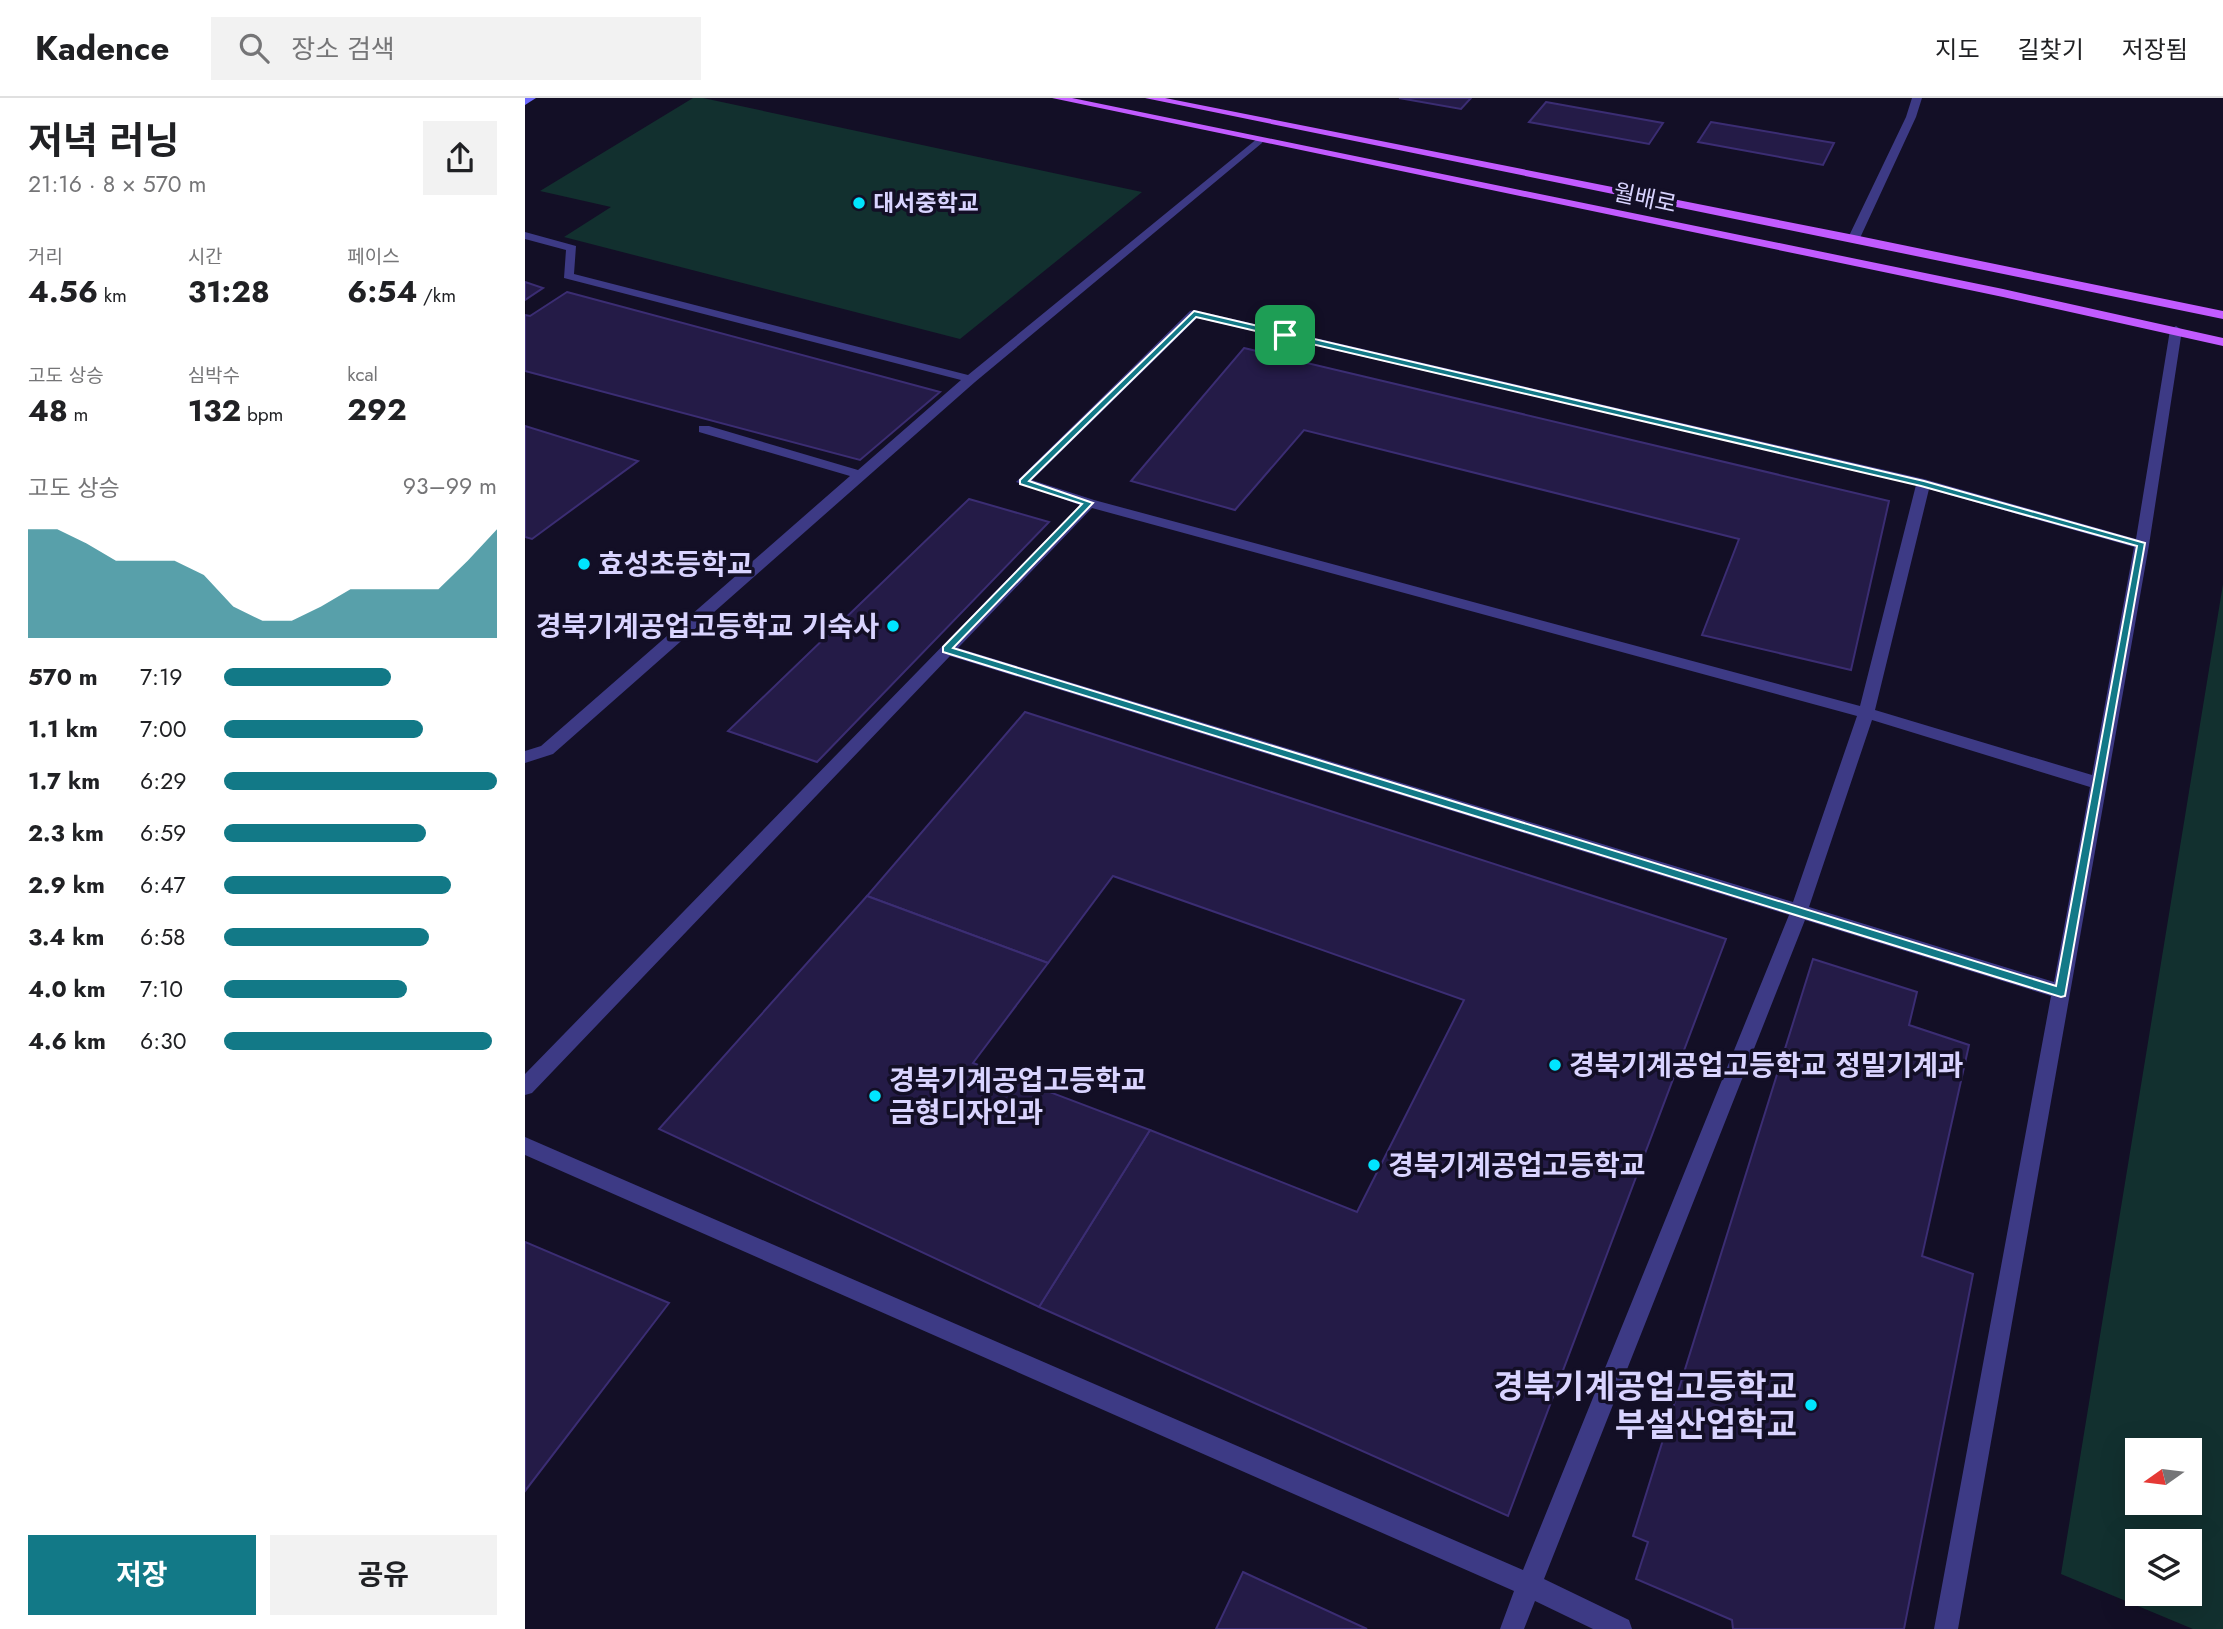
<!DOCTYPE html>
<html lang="ko">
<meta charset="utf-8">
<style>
:root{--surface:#fff;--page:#f2f2f2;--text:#202124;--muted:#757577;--line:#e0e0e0;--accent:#127987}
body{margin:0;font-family:Jost,"Noto Sans KR",sans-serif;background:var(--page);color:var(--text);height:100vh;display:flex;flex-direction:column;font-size:26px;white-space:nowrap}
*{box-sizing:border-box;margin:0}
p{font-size:23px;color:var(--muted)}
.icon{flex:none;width:38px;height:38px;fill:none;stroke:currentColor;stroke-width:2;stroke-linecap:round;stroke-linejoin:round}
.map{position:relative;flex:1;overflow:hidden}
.details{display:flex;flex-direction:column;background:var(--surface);width:525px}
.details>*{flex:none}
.needle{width:46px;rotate:256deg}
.tools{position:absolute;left:1600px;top:1340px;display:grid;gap:14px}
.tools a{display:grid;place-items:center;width:77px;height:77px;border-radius:0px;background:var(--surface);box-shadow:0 7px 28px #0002;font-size:35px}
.pin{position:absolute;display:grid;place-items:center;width:60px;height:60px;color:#fff;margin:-30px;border-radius:14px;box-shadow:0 4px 10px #0006}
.round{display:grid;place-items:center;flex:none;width:74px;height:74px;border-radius:0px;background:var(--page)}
.summary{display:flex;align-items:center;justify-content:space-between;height:119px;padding:0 28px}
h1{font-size:38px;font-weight:700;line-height:52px}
.figures{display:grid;grid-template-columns:repeat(3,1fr);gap:10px;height:119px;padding:7px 28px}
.figures div{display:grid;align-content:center}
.figures b{font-size:30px;font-weight:700}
.figures small{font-size:19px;font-weight:400}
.figures p{font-size:19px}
.chart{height:196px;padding:14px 28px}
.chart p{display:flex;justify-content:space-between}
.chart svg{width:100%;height:126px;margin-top:7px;fill:var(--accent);opacity:.7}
.primary-button{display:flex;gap:14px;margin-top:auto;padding:14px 28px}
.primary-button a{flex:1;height:80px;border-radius:0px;background:var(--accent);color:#fff;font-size:28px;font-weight:700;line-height:80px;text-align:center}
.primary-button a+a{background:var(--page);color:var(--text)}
ul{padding:0 28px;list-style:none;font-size:23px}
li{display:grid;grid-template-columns:112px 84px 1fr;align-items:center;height:52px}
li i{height:18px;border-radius:9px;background:var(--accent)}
header{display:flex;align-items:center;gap:42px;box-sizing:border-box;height:98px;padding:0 35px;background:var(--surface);border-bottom:2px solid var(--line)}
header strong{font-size:33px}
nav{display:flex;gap:38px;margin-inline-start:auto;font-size:24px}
.search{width:490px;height:63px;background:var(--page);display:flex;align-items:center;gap:18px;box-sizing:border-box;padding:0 24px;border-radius:0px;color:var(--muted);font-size:26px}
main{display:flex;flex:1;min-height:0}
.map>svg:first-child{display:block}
.green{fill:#12302f;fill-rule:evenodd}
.building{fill:#241b47;stroke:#3b2d73;stroke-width:2}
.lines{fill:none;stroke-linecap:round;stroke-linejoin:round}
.service{fill:#3d3a85;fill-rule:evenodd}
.minor{fill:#3d3a85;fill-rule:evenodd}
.secondary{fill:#6f6bff;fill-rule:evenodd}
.primary{fill:#c25bff;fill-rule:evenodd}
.route{fill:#127987;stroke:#fff;stroke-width:2;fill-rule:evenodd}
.poi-dot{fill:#00e5ff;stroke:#130f26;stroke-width:2.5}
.labels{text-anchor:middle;stroke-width:7;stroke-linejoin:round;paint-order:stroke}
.far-street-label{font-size:23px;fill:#d9d4ff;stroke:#130f26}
.far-poi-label{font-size:23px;font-weight:bold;fill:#d9d4ff;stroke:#130f26;text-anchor:start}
.poi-label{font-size:28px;font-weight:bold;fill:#d9d4ff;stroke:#130f26;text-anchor:start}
.near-poi-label{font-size:33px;font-weight:bold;fill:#d9d4ff;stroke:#130f26;text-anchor:end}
</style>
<header>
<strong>Kadence</strong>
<div class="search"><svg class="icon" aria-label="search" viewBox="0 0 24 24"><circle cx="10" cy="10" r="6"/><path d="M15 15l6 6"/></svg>장소 검색</div>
<nav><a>지도</a><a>길찾기</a><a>저장됨</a></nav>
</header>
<main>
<section class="details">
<div class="summary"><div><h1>저녁 러닝</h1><p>21:16 · 8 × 570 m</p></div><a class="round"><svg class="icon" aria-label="share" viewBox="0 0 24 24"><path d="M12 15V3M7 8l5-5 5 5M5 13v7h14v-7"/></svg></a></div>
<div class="figures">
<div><p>거리</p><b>4.56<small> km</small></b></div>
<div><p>시간</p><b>31:28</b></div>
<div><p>페이스</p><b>6:54<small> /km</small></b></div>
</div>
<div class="figures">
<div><p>고도 상승</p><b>48<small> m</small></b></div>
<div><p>심박수</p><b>132<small> bpm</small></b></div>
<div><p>kcal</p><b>292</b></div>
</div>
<div class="chart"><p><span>고도 상승</span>93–99 m</p>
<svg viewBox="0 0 160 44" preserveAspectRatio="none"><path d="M0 44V6L10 6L20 11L30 17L40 17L50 17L60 22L70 33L80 38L90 38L100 33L110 27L120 27L130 27L140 27L150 17L160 6V44z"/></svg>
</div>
<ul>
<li><b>570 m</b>7:19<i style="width:61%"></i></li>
<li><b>1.1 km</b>7:00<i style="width:73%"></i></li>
<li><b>1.7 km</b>6:29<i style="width:100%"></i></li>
<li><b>2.3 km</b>6:59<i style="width:74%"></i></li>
<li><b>2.9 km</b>6:47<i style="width:83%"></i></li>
<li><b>3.4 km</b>6:58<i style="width:75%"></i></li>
<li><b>4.0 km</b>7:10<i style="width:67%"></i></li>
<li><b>4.6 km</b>6:30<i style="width:98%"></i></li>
</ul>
<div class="primary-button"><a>저장</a><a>공유</a></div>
</section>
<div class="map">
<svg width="1698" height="1531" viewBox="0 0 1698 1531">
<rect width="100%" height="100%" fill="#130f26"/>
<g class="green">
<path d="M168 0H178L617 94 435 241 39 139 86 109 15 93Z"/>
<path d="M1698 486V1531H1668L1536 1476ZM1612 1353H1664V1405H1612ZM1612 1444H1664V1496H1612Z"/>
</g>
<g class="building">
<path d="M874 0H946L936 11Z"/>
<path d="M1021 4 1138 25 1124 46 1004 24Z"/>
<path d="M1186 24 1309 45 1298 67 1173 44Z"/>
<path d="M0 184 18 190 0 202Z"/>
<path d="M42 194 415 294 335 362 0 273V217L5 218Z"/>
<path d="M719 250 1364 403 1326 572 1177 537 1214 441 779 332 710 412 606 383Z"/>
<path d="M0 328 113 363 7 441 0 439Z"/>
<path d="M444 401 524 424 292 664 203 633Z"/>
<path d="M500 614 1201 841 983 1418 514 1209 625 1032 832 1114 939 902 588 778 523 865 342 798Z"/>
<path d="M342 798 523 865 448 965 625 1032 514 1209 134 1031Z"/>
<path d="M1288 861 1392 894 1384 927 1444 947 1397 1158 1448 1176 1379 1531H1208L1207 1522 1111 1481 1123 1444 1108 1438Z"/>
<path d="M0 1144 144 1205 0 1393Z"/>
<path d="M718 1474 842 1531H691Z"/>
</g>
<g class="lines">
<path class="service" d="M669 212 1399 381 1611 441 1645 232 1651 228 1657 232 1624 447 1433 1531H1409L1526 898 1280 822 1019 1481 1104 1522 1107 1531H1068L1010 1503 999 1531H975L989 1493 0 1057V1039L998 1472 1264 817 425 558 7 995 0 997V976L555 407 491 384 665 213ZM672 220 1391 387 1335 608 569 402 507 382ZM1404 391 1609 449 1567 677 1350 612ZM567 410 1332 618 1268 804 433 550ZM1347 622 1565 689 1529 884 1284 809Z"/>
<g class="minor">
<path d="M1387 0H1397L1391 19 1335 140 1325 142 1323 140 1381 19Z"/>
<path d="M733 40 738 43 737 45 450 284 28 656 0 665V653L16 648 325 378 174 334V328H184L333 372 436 282 39 180 41 152 0 141V134L51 148 49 176 443 277Z"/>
</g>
<path class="secondary" d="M0 0H11L0 7Z"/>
<g class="primary">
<path d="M527 0H547L1478 191 1698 240V248L1478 199Z"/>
<path d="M620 0H640L1329 137 1698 213V221Z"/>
</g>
</g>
<path class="route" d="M669 213 1399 383 1620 445 1540 898 1536 899 418 554V549L557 406 495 386V382ZM671 219 1396 388 1612 448 1531 888 428 550 568 405 504 383Z"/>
<g class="poi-dot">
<circle cx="334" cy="105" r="7"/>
<circle cx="59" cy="466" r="7"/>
<circle cx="368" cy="528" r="7"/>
<circle cx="1030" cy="967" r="7"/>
<circle cx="350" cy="998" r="7"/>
<circle cx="849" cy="1067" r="7"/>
<circle cx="1286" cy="1307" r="7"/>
</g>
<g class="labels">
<g class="far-street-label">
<text transform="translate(1120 100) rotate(12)" y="8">월배로</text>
</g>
<g class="far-poi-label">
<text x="348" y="113">대서중학교</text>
</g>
<g class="poi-label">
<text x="73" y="476">효성초등학교</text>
<text x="354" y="538" text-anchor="end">경북기계공업고등학교 기숙사</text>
<text x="1044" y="977">경북기계공업고등학교 정밀기계과</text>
<text x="364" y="992">경북기계공업고등학교<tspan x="364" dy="32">금형디자인과</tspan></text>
<text x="863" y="1077">경북기계공업고등학교</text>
</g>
<g class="near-poi-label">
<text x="1272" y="1300">경북기계공업고등학교<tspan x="1272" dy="38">부설산업학교</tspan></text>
</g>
</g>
</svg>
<div class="tools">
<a><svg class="needle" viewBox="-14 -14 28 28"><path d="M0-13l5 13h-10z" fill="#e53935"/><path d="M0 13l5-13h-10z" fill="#757577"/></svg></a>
<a><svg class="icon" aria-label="layers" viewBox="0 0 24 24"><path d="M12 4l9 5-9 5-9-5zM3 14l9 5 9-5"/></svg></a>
</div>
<div class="pin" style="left:760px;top:237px;background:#1e9e55"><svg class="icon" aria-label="arrive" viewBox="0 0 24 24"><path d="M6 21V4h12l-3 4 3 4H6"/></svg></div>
</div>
</main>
